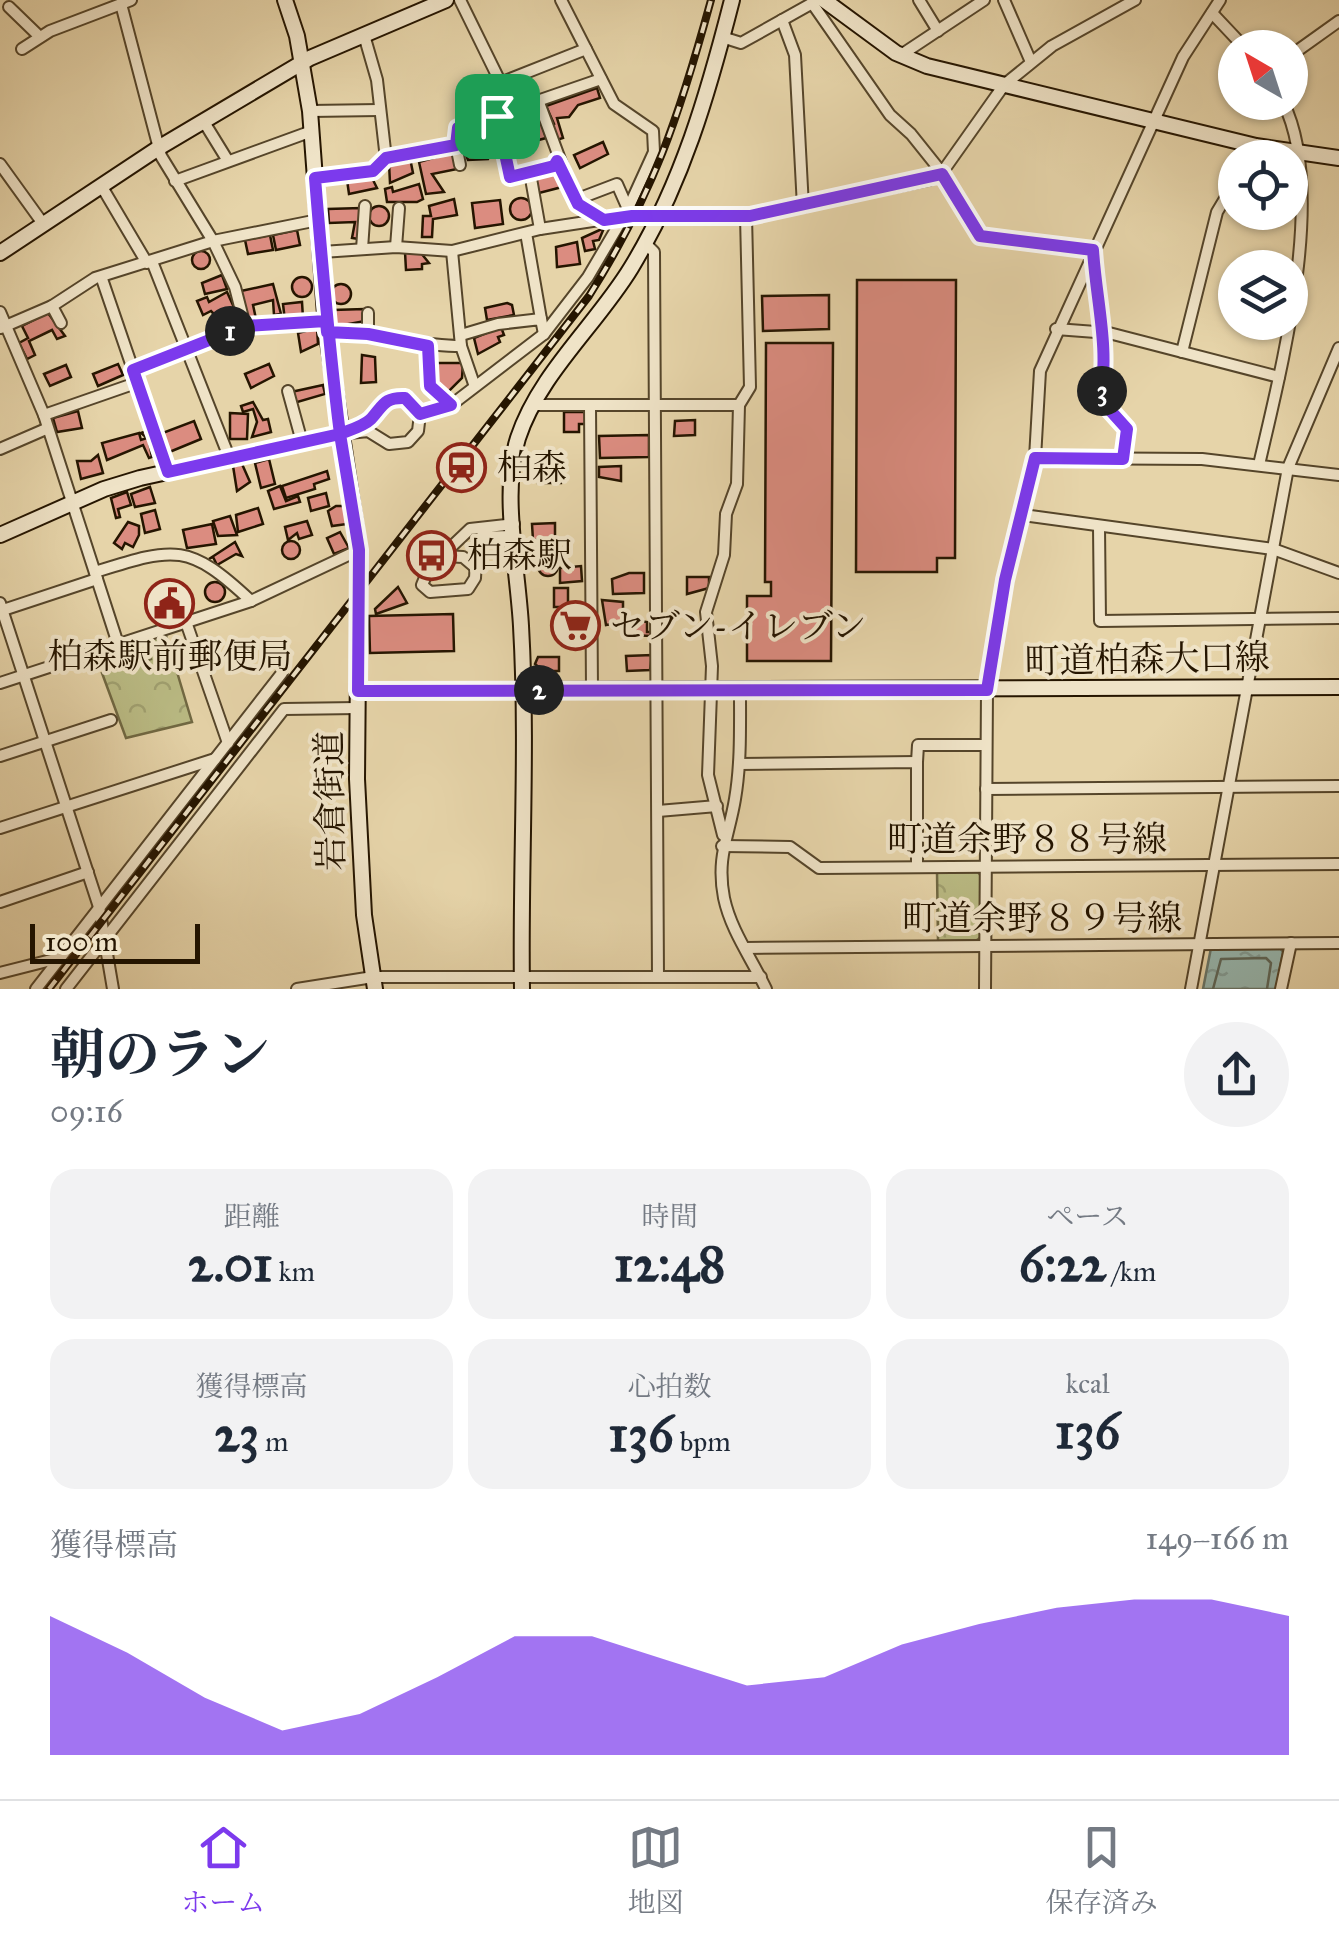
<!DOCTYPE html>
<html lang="ja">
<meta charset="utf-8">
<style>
:root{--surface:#fff;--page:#f2f2f3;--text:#1f2937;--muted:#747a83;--line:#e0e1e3;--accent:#7c3aed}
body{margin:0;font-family:"IM FELL Great Primer","Noto Serif JP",serif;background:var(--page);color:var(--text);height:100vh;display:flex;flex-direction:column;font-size:38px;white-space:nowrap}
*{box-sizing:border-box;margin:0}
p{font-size:32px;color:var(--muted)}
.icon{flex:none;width:55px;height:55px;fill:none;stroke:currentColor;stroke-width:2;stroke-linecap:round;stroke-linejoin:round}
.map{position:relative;height:989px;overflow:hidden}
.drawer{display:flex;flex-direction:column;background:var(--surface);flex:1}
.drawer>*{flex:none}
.needle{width:65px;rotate:321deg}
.fabs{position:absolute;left:1218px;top:30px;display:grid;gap:20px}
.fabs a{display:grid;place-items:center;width:90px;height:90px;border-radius:50%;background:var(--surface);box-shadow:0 2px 8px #0004;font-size:50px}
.scale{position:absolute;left:30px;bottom:25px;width:170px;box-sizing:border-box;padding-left:10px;border:5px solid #251500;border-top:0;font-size:28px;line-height:35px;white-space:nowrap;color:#251500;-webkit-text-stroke:8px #efe3c7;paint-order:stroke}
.pin{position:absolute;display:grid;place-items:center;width:85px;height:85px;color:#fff;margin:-42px;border-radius:20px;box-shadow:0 5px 15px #0006}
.km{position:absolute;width:50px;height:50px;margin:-25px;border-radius:50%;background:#222;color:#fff;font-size:28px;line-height:50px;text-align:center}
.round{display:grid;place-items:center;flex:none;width:105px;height:105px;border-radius:52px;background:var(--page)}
.summary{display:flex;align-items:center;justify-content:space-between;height:170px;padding:0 50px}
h1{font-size:55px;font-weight:700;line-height:75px}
.metrics{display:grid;grid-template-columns:repeat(3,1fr);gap:15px;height:170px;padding:10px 50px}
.metrics div{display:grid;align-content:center;border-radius:25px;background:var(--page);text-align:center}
.metrics b{font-size:50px;font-weight:700}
.metrics small{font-size:28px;font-weight:400}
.metrics p{font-size:28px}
.chart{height:280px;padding:20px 50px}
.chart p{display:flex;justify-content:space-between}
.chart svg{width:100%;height:180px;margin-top:10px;fill:var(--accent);opacity:.7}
.tab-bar{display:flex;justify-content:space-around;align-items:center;height:140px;border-top:2px solid var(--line);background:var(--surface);font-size:28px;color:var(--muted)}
.tab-bar a{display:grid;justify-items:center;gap:5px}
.tab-bar .current{color:var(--accent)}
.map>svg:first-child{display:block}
.park{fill:url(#park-crowns);stroke:#706842;stroke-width:2.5}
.water{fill:url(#water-ripples);stroke:#697669;stroke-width:2.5}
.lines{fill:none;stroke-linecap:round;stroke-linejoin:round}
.shore{stroke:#5e6658;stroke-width:2.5}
.building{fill:#db8c80;stroke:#251500;stroke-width:2.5}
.street-casing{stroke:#55452a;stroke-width:14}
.secondary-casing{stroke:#251500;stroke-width:18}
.street{stroke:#efe3c7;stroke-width:10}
.secondary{stroke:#efe3c7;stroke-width:14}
.rail-casing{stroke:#251500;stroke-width:8}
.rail{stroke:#efe3c7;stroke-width:4;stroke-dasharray:11;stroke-linecap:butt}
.route-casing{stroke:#fff;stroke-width:20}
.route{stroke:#7c3aed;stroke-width:12}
.labels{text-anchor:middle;stroke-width:8;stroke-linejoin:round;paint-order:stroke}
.poi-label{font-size:35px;fill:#251500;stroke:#efe3c7;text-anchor:start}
.street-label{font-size:35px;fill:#251500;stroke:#efe3c7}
</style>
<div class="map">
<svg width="1339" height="989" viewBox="0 0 1339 989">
<defs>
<pattern id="park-crowns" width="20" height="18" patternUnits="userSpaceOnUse" patternTransform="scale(2.5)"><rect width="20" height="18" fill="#babb84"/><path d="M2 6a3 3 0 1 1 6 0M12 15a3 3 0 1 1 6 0" fill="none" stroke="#a0a070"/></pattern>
<pattern id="water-ripples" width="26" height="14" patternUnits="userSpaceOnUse" patternTransform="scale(2.5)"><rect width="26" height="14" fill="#97b7af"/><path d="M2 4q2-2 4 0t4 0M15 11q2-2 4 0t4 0" fill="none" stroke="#829c95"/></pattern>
</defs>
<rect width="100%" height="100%" fill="#e6d4a9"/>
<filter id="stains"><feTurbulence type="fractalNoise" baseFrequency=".002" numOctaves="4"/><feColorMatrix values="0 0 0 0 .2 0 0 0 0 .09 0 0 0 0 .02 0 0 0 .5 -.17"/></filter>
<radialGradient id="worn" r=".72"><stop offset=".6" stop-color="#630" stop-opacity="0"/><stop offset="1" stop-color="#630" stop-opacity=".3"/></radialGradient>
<g class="park">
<path d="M165 632 192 722 126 738 102 673 151 659 148 638Z"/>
<path d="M937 872H978L981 876V937L977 940 938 941Z"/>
</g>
<path class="water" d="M1211 948H1280L1283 952 1276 989H1203Z"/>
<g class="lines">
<path class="shore" d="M1213 989 1221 959 1266 958 1271 963 1267 989"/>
</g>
<g class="building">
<path d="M597 88 600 98 578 105 569 117 557 118 563 138 554 141 550 126 554 124 546 106Z"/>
<path d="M524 121H541L546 138 512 147 507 130Z"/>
<path d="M496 134 500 149 491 151 488 159 468 160 462 145Z"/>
<path d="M603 142 608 154 580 168 574 155Z"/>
<path d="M454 152 457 169 432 174 444 192 426 194 419 162Z"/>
<path d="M410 158 413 173 390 183 389 163Z"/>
<path d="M558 173 562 187 539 193 535 179Z"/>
<path d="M371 176 377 188 349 194 347 180Z"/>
<path d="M419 184 423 199 417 202H387L385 189 392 187 393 192Z"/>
<circle cx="521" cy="209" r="11"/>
<path d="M454 199 457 215 433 219 432 237H422L423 216H431L429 206Z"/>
<path d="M500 200 503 224 475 228 472 203Z"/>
<circle cx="379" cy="216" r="10"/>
<path d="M361 208 359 239 352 238 355 222 329 223 328 209Z"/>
<path d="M604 228 599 240 593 241 595 249 585 251 582 238Z"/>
<path d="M297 230 300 245 276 250 273 235Z"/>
<path d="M270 235 273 250 248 254 245 240Z"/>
<path d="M577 242 580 264 557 267 556 247Z"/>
<circle cx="201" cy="260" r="9"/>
<path d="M405 252 421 253 429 263 422 264V269L406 270Z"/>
<path d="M222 275 227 289 205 294 202 283Z"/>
<circle cx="302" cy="287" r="10"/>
<path d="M857 280H956L955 558H937V572H856Z"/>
<path d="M273 284 281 314 274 315 273 300 253 305 256 319 247 320 241 291Z"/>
<circle cx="341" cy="294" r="10"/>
<path d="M227 292 237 314 221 321 211 311 203 315 197 301 207 297 209 302Z"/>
<path d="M829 295V329L763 331 762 296Z"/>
<path d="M302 302 303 318 285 321 283 304Z"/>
<path d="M507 303 512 305 514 315 487 320 485 308Z"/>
<path d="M364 309 365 321 333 327V310Z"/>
<path d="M48 313 65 336 57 339 52 330 29 341 35 355 27 359 19 343 28 338 22 326Z"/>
<path d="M501 327 504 335 498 337 500 342 478 354 474 338Z"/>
<path d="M317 328 318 344 301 352 298 333Z"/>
<path d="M766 343H833L831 661H747V596H771V582H765Z"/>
<path d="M362 355 375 357 376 382 361 383Z"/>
<path d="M437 363H463L462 378 447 393 437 382Z"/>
<path d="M118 364 123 375 98 386 93 374Z"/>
<path d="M269 364 274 376 251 388 245 374Z"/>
<path d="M66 365 71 377 50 386 44 374Z"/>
<path d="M323 385 325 394 294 403 291 392Z"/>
<path d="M253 402 263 420 268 419 271 432 252 437 257 422 253 409 243 412 241 406Z"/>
<path d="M78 411 82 428 57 432 53 418Z"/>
<path d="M564 412H586L587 424H579V432H564Z"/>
<path d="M230 413 248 414 247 439H230Z"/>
<path d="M695 420V435L674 436 675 421Z"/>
<path d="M194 421 201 439 167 453 160 434Z"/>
<path d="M147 431 152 457 149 458 143 445 107 460 102 443 139 433 141 440 147 438 141 433Z"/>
<path d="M649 435V457L600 458 599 436Z"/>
<path d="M98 455 103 473 81 479 77 461H91Z"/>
<path d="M269 459 275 484 261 488 255 463Z"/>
<path d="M242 464 250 482 237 491 233 466Z"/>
<path d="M621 466V481L599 477V467Z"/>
<path d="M538 468 562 469 561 483H538Z"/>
<path d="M327 471 329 479 314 484 315 489 286 498 282 486Z"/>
<path d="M280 486 286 501 298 496 300 502 274 509 268 491Z"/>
<path d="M150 487 155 503 135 507 131 494Z"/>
<path d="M127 492 131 505 118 509 120 517 116 518 111 498Z"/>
<path d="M326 493 329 506 311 511 308 498Z"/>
<path d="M336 506H345L347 524 332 526 328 511Z"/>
<path d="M258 508 263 524 238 532 236 515Z"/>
<path d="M155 510 160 529 145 533 141 514Z"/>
<path d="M230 516 237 535 218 536 213 521Z"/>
<path d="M307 521 312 535 299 539 297 533 288 540 285 527Z"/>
<path d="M128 522 139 526V535L133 547 125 543 122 549 114 543Z"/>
<path d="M555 523V540H533L532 524Z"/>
<path d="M212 524 216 544 187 548 183 530Z"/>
<path d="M340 532 349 548 334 554 327 538Z"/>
<circle cx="291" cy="550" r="9"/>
<path d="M235 542 242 556 236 554 217 565 213 557 209 559Z"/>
<circle cx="548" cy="566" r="10"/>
<path d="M581 566 582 581 560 583V568Z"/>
<path d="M629 573H644V593L613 594 612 579Z"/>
<path d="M687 577H709V588L687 594Z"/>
<circle cx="215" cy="592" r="10"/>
<path d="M398 587 407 603 376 614 375 609Z"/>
<rect x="554" y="588" width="14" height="19"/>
<path d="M178 590 179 594 188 592 192 607 156 617 151 597Z"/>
<path d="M602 600 623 602V622L606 625Z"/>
<path d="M564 611H585V642H565Z"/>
<path d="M453 614 454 651 370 653 369 616Z"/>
<path d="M626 619 647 622V632H653V636L625 635Z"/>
<path d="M652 655 650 670 627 671 626 656Z"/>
<path d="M538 657H559V671H543L535 664Z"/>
</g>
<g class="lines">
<defs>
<g id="street">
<path d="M131 0 121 4 161 156 213 241 235 287 245 326"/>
<path d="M460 0 514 110"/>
<path d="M919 0 938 31"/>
<path d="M1004 0 1031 62"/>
<path d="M812 3 890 115 911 134 939 169 979 236 1093 250C1096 301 1110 350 1100 399L1127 429 1123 459"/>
<path d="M9 7 40 37"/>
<path d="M1212 13 1245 48"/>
<path d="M782 20 795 55 803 207"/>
<path d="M364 35 377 80 386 159"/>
<path d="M722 37 741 43 818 0"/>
<path d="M22 49 50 31 121 4"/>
<path d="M901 55 984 0"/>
<path d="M1290 56 1339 21"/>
<path d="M500 83 586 49"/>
<path d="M538 100 575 200 604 220"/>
<path d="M310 111 379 110"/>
<path d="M497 116 510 177 554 166 557 161"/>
<path d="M204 122 228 161"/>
<path d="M456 145 460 165"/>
<path d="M0 164 44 225"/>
<path d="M530 173 540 229"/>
<path d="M315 178 373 171 386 159 456 145 459 128 601 79"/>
<path d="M175 181 312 131"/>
<path d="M102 187 147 263"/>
<path d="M575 200 617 184 628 209"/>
<path d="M526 233 541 319"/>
<path d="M645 243 654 252 658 976"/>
<path d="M396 247 399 208"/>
<path d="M362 249 365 206"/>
<path d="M452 251 461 346 474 384"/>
<path d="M322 252 396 247 452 251 540 229 632 215 750 216 929 180 941 174 1004 85 1052 46 1135 0"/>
<path d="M153 264 229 457"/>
<path d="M102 279 168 472"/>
<path d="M52 306 61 323"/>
<path d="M0 312 44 415 118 644"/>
<path d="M368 313V334"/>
<path d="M1 328 52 306 95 278 213 241 318 220"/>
<path d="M1056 329 1109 333 1279 377"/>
<path d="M327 333C373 332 415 346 461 346"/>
<path d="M461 335 498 324 541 319 544 334"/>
<path d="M428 346 429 386 451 405"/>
<path d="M1182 352 1217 212 1235 182"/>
<path d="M133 371 245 326 326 321"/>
<path d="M288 391 302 442"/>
<path d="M392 398 410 401 420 414 418 431 408 442 389 444 368 431 340 434 369 422 378 407Z"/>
<path d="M534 405H739"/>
<path d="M590 406 592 689"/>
<path d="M420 414 446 409 544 334 588 277 628 209 654 152 653 131 614 104 561 0"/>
<path d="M44 415 136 383"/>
<path d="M0 449 46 429"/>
<path d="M1035 458 1202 459 1339 475"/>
<path d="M1259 465C1281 369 1328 192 1283 102"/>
<path d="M1023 515 1273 549 1339 573"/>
<path d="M514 524 470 529 429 568 422 585 430 592 468 589 475 578 477 542 481 537 514 536"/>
<path d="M1099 527 1100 621 1339 618"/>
<path d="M443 556 463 557 476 568"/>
<path d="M95 572C175 547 188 542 251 601"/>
<path d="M0 603 99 907 113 989"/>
<path d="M0 611 97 579"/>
<path d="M186 622 228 743"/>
<path d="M0 683 251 601 359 550"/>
<path d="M358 691 522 690"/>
<path d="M740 691C740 727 741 764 735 799 729 836 716 857 724 898 731 931 752 959 766 989"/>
<path d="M0 756 111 720"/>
<path d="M917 762 918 745H986"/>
<path d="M739 764 917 762V867"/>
<path d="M986 789 1339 786"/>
<path d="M658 811 717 806"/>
<path d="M0 828 215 759"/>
<path d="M723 835 708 775 712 666 706 612 724 555 726 514 737 484 739 405 750 387 746 216"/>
<path d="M722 846 790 847 819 868 1339 864"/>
<path d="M0 902 88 872"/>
<path d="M746 948 1339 943"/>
<path d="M0 973 59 958"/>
<path d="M36 989 282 673"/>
<path d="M66 989 284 709 358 708"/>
<path d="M297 989 373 977H761"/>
<path d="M985 989 987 690 1005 580 1035 458 1040 371 1183 57 1220 0"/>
<path d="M1191 989 1288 468 1339 348"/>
<path d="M1281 989 1291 943"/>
</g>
<g id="secondary">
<path d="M285 0 297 36 310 111 326 328 359 550 357 779 364 915 375 989"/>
<path d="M824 0 896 53 927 66 1256 146 1339 158"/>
<path d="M0 253 160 147 310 58 446 0"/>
<path d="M0 535 104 489 140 478 340 434"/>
<path d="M522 690 1339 687"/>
<path d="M522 989C520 868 528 747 521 626 518 570 501 491 518 438 539 374 597 324 631 268 682 184 708 94 732 0"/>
</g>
</defs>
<use href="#street" class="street-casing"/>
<use href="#secondary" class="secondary-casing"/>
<use href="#street" class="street"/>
<use href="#secondary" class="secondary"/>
<defs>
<path id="rail" d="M49 989 589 296C654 192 679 117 711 0"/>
</defs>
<use href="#rail" class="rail-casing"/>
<use href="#rail" class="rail"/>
</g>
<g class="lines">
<defs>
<path id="route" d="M497 116 458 128 456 145 386 158 373 171 315 178C322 264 329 348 340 434L168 472 133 370 245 326 326 321 327 332 368 334 428 346 430 386 451 405 420 414 405 398C384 397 383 406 371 419 364 426 350 430 340 434L359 550 358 691 987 690 1005 580 1035 458 1123 459 1127 429 1100 399C1110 349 1096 300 1093 250L980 236 942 174 750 216H632L604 220 578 204 557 161 554 166 510 177 497 116"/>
</defs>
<use href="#route" class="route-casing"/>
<use href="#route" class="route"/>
</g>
<defs>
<symbol id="station-ring" viewBox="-11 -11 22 22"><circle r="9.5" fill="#efe3c7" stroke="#8f2418" stroke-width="1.5"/><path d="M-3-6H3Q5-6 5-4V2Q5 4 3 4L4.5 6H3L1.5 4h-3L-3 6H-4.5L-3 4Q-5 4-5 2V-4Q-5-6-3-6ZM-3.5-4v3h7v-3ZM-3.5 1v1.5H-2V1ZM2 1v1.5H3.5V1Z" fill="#8f2418"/></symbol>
<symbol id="bus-ring" viewBox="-11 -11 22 22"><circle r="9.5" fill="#efe3c7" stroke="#8f2418" stroke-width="1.5"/><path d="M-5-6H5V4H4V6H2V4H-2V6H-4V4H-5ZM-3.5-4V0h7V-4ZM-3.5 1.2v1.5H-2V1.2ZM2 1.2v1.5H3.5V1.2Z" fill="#8f2418"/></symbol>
<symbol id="civic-ring" viewBox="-11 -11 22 22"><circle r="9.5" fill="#efe3c7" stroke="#8f2418" stroke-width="1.5"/><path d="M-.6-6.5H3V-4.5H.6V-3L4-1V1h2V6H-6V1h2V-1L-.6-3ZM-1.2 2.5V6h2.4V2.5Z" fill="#8f2418"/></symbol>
<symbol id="supermarket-ring" viewBox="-11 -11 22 22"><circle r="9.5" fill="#efe3c7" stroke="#8f2418" stroke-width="1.5"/><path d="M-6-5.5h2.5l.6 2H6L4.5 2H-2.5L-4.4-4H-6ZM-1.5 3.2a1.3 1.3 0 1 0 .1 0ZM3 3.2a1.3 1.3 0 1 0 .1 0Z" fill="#8f2418"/></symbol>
</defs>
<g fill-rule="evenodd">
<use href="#station-ring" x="434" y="440" width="55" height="55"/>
<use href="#bus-ring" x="404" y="528" width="55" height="55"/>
<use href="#civic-ring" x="142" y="576" width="55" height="55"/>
<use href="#supermarket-ring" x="548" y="598" width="55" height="55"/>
</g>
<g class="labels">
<g class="poi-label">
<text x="497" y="479">柏森</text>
<text x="467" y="567">柏森駅</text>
<text x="610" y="638">セブン-イレブン</text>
<text x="170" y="668" text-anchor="middle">柏森駅前郵便局</text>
</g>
<g class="street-label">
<text transform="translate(1147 659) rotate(-1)" y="12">町道柏森大口線</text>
<text transform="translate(330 801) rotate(-91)" y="12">岩倉街道</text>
<text x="1027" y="851">町道余野８８号線</text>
<text x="1042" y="930">町道余野８９号線</text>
</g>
</g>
<rect width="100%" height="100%" filter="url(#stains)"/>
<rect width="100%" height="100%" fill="url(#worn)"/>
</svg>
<div class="fabs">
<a><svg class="needle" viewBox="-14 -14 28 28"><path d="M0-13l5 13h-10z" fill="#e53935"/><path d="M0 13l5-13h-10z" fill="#747a83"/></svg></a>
<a><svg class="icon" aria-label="locate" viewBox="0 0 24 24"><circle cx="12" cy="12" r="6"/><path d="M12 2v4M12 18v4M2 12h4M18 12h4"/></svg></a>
<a><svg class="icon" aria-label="layers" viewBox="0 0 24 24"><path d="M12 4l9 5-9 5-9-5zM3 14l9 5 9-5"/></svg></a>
</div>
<div class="scale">100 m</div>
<div class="pin" style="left:497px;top:116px;background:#1e9e55"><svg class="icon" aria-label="arrive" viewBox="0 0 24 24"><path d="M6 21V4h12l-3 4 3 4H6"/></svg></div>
<b class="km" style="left:230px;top:331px">1</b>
<b class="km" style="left:539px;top:690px">2</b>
<b class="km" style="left:1102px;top:391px">3</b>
</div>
<section class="drawer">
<div class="summary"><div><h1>朝のラン</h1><p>09:16</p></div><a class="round"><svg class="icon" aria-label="share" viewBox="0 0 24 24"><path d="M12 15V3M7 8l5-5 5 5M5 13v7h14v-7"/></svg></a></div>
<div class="metrics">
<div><p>距離</p><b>2.01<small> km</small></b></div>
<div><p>時間</p><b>12:48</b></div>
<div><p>ペース</p><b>6:22<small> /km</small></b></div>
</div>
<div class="metrics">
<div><p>獲得標高</p><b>23<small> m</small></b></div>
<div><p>心拍数</p><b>136<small> bpm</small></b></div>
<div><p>kcal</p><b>136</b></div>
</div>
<div class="chart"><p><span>獲得標高</span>149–166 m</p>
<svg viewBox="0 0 160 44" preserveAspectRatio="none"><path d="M0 44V10L10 19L20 30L30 38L40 34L50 25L60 15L70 15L80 21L90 27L100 25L110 17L120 12L130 8L140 6L150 6L160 10V44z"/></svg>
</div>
</section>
<nav class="tab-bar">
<a class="current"><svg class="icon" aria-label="home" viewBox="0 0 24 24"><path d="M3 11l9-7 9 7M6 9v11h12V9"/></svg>ホーム</a>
<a><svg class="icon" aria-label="map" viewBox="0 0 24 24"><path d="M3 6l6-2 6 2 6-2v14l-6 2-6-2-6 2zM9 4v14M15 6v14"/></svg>地図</a>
<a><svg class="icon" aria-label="saved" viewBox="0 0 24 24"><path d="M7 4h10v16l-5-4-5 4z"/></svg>保存済み</a>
</nav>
